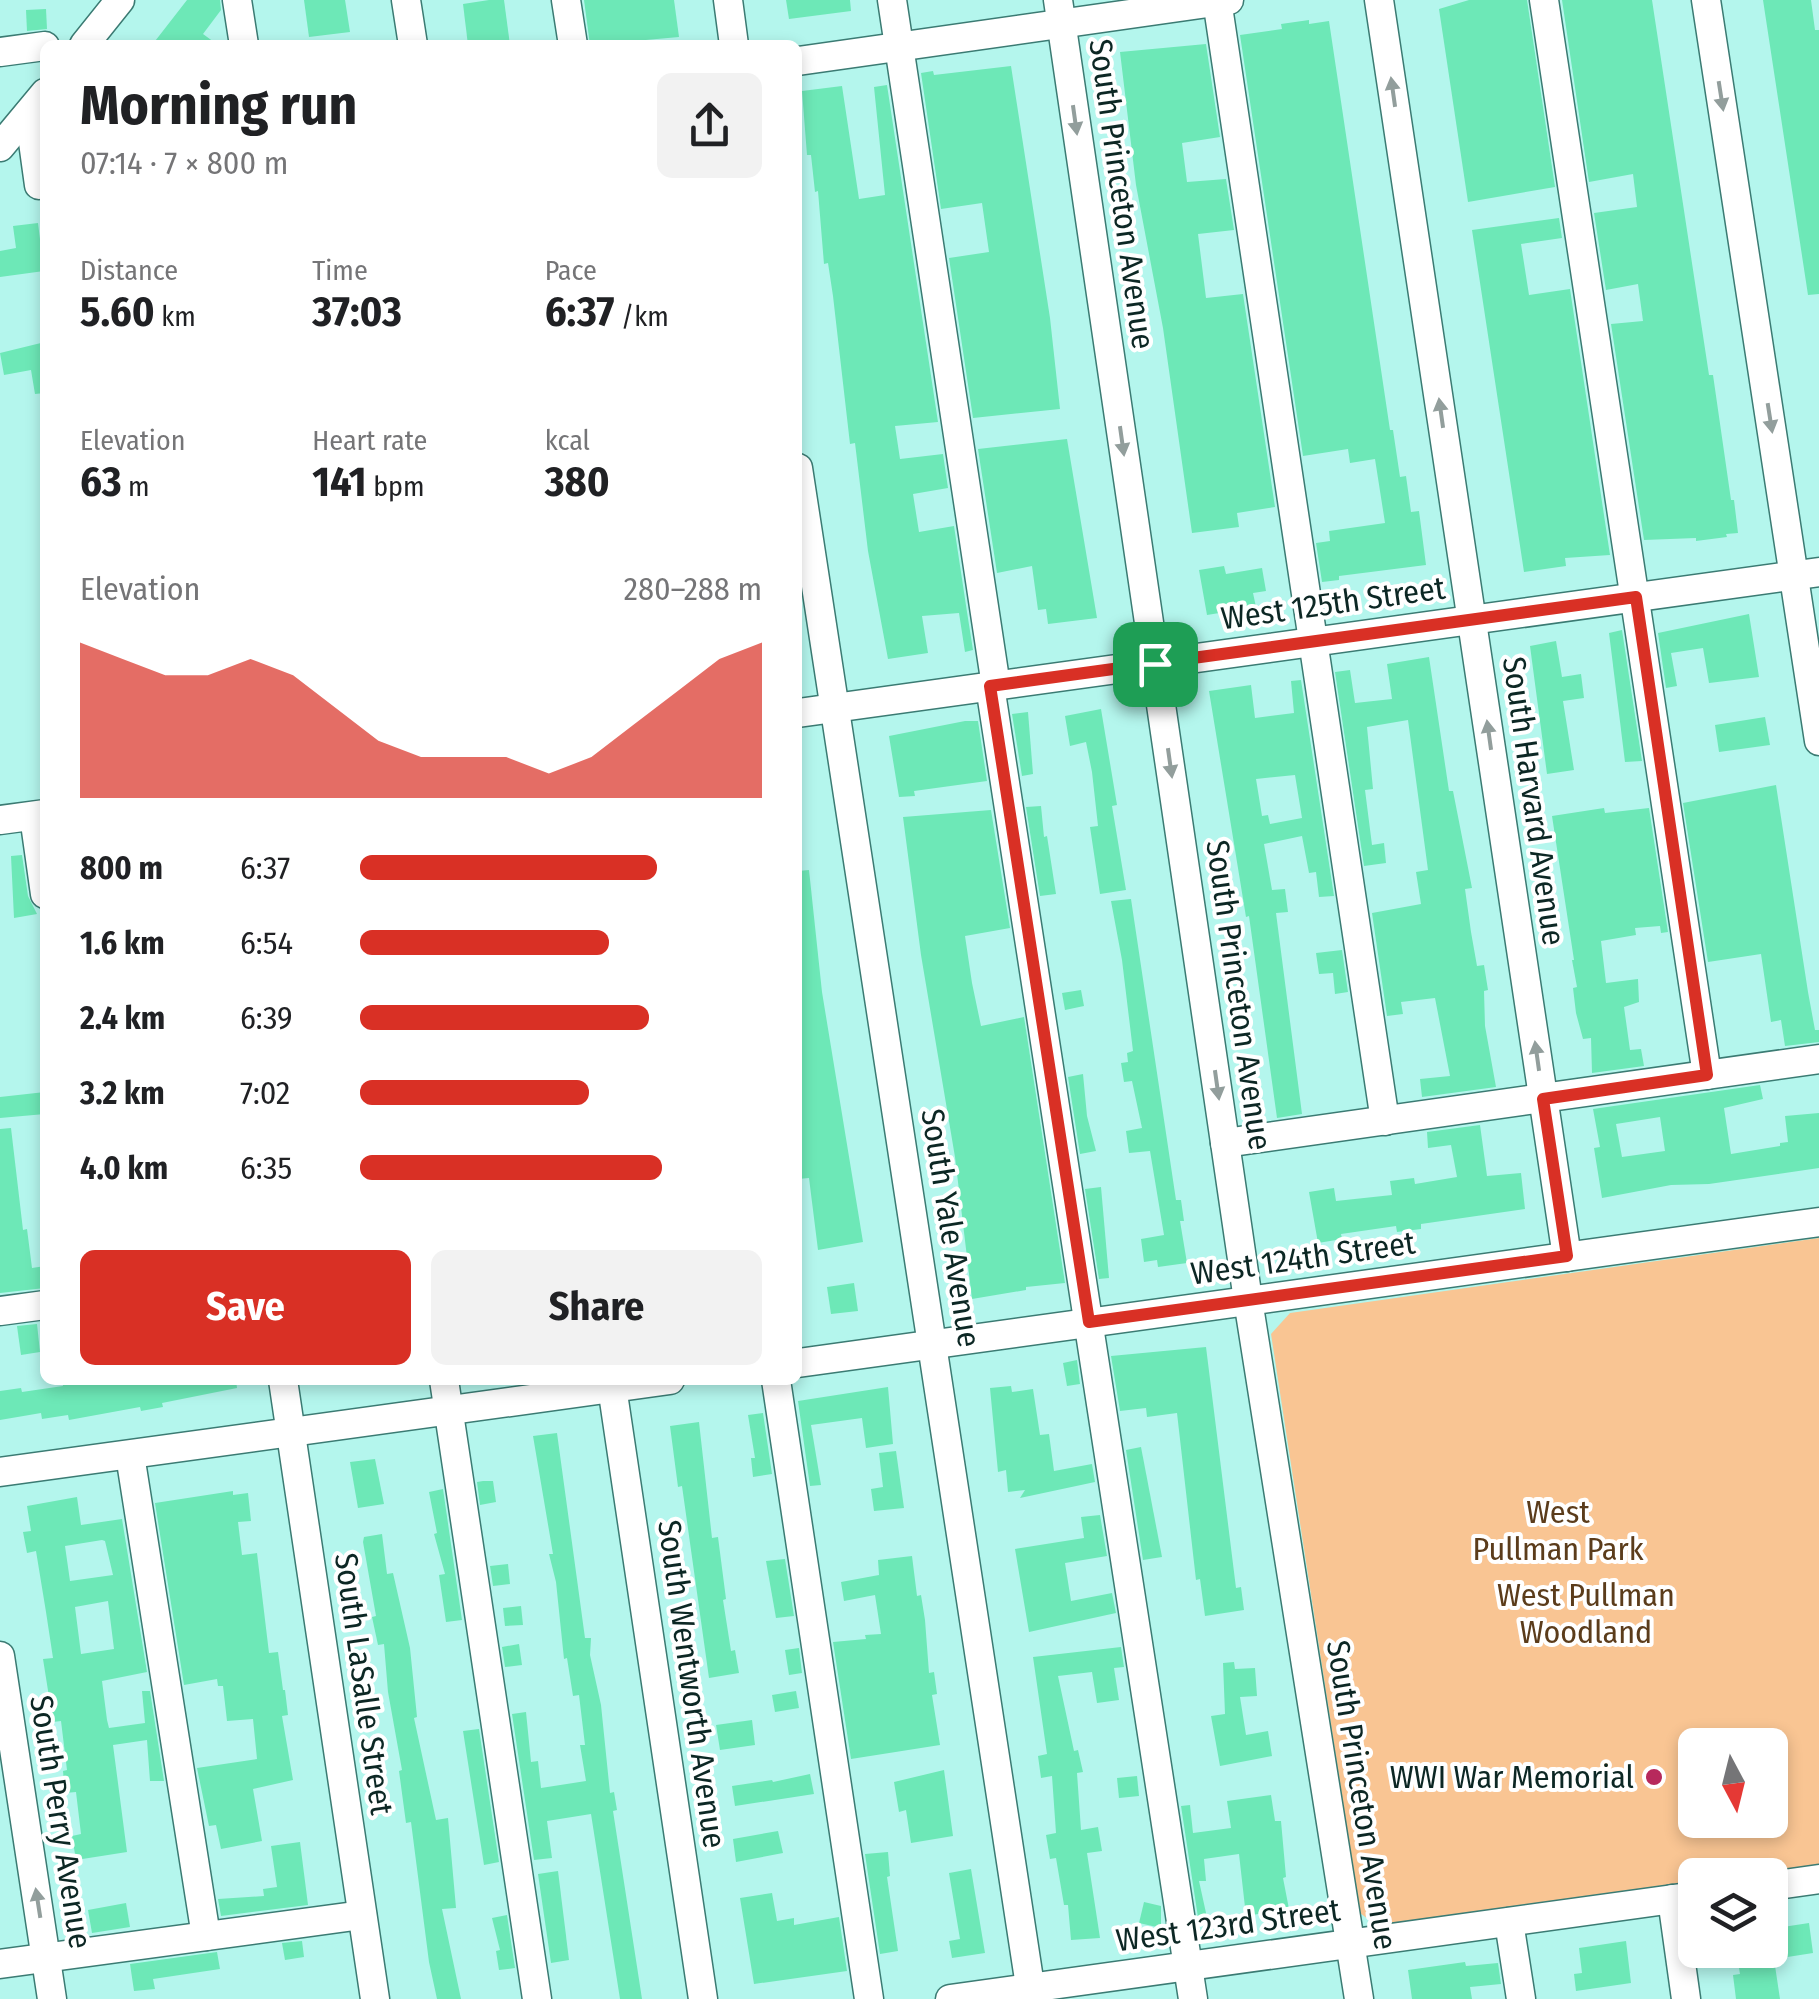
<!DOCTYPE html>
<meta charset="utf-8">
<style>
:root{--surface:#fff;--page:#f2f2f2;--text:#202124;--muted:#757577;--accent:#d93025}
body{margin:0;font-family:"Fira Sans Condensed",sans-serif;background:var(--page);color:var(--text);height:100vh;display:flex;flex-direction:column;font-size:38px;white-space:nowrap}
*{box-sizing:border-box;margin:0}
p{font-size:32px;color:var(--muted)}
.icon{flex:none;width:55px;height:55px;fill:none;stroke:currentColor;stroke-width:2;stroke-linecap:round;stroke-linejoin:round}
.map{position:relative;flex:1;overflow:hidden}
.sheet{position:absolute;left:40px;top:40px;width:762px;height:1345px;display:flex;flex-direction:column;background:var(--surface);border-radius:15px;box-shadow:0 5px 15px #0003}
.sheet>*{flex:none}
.needle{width:65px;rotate:173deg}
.controls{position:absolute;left:1678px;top:1728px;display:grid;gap:20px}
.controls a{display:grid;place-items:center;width:110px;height:110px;border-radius:15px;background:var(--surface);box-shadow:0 5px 15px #0003;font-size:50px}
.pin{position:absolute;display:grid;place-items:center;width:85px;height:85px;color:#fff;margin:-42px;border-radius:20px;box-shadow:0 5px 15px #0006}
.round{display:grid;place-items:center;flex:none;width:105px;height:105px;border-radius:15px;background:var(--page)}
.summary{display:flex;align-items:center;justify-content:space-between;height:170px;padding:0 40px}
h1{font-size:55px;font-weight:700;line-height:75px}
.metrics{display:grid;grid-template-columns:repeat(3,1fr);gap:15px;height:170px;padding:10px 40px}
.metrics div{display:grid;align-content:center}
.metrics b{font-size:42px;font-weight:700}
.metrics small{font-size:28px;font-weight:400}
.metrics p{font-size:28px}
.chart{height:280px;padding:20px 40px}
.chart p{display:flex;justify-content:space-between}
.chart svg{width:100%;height:180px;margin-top:10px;fill:var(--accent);opacity:.7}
.button{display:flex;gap:20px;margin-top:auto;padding:20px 40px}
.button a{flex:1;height:115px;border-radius:15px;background:var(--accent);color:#fff;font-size:40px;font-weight:700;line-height:115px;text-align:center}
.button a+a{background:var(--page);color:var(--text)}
ul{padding:0 40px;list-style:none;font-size:32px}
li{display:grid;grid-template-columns:160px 120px 1fr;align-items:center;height:75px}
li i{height:25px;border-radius:12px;background:var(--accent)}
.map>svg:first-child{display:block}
.green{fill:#f9c593;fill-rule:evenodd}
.building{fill:#6de8b7;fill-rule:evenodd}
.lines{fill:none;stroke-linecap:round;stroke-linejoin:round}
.minor-casing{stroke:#3b7b73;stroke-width:31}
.minor{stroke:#fff;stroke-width:28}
.oneway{fill:#929e9c}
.route-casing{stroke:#fff;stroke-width:20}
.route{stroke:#d93025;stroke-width:12}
.poi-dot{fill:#b7295c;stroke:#fff;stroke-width:4}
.labels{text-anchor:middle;stroke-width:8;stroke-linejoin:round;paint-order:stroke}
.street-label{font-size:32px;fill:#0c2724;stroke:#fff}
.park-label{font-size:32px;fill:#5b3c1b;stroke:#fff}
.poi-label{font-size:32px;fill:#0c2724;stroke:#fff;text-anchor:end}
</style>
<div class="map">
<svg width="1819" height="1999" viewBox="0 0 1819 1999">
<rect width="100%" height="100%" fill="#b4f6ed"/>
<path class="green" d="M1819 1238V1865L1742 1875H1695V1881L1376 1925 1360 1913 1271 1334 1290 1313ZM1770 1745V1820H1695V1745Z"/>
<g class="building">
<path d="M187 0H220L221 10 203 34 218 45H152Z"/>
<path d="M304 0H345L350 32 309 37Z"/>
<path d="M489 0H504L510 45H468L463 4Z"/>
<path d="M584 0H674L679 37 590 45Z"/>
<path d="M786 0H850L851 11 789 19Z"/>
<path d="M1469 0H1527L1555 187 1468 202 1439 9Z"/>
<path d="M1562 0H1652L1709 375H1713L1731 500H1734L1738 533 1726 534 1727 537 1696 541V538L1644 540 1611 324 1643 321 1638 284 1606 290 1594 213 1637 207 1633 174 1589 182Z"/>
<path d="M1763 0H1811L1815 30H1819V294L1808 295Z"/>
<path d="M46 9 47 29 27 31 26 10Z"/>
<path d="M1309 20V24L1329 21 1390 430H1393L1400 477 1406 476 1411 512 1419 511 1426 565 1339 576V580L1322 582 1316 543 1330 541 1329 531 1385 523 1375 459 1350 463 1348 449 1303 456 1240 35 1282 29 1281 24Z"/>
<path d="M1206 44 1220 137 1182 143 1187 182 1226 179 1234 230 1198 234 1206 298 1243 294 1275 507 1237 513 1239 527 1192 533 1163 328 1136 185 1120 52Z"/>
<path d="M1011 66 1050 318 1060 409 973 418 949 258 989 252 982 203 941 209 921 73 933 71 934 75Z"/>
<path d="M887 85 938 422 895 426 900 459 943 454 948 488 913 494 919 532 954 526 967 612 960 613 967 612 973 650 965 652 959 613 922 616 928 653 888 659 868 551 855 443 850 444 833 296 828 263 824 264 818 191 815 192 811 155H807L802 91 842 86 859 199 885 195 874 87Z"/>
<path d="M1559 218 1562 238 1521 244 1529 295 1570 289 1610 555 1565 558 1566 566 1524 572 1472 230Z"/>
<path d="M38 223 44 271 0 277V251L16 248 13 226Z"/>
<path d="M45 342V393L35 394 31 370 4 375 0 353Z"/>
<path d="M1067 439 1097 618 1048 624 1046 609 1038 610 1032 566 997 573 978 449Z"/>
<path d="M1224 566 1226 574 1262 568 1266 591 1253 593 1256 607 1207 615 1199 570Z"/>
<path d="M1749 614 1759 677 1709 683 1703 648 1671 653 1677 686 1666 688 1658 633Z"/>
<path d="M1622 630 1642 761 1625 762 1609 633Z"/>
<path d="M1556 641 1562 677 1581 674 1584 698 1563 701 1574 770 1547 774 1530 646Z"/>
<path d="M1429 657 1449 791H1453L1472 888 1465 889 1471 932 1477 966 1484 965 1488 990 1484 991 1485 1026 1496 1087 1422 1097 1420 1079 1450 1076 1435 998 1401 1002 1403 1014 1387 1016 1372 913 1421 904 1416 872 1428 870 1408 720 1367 727 1373 789 1365 790 1372 845 1384 843 1386 863 1364 866 1335 672 1350 670 1355 703 1392 699 1387 664Z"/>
<path d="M1301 680 1334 896 1319 897 1316 872 1309 873 1302 836 1264 844 1272 890 1285 889 1288 912 1276 913 1302 1114 1277 1118 1249 916 1246 917 1209 691 1251 685 1255 718 1294 713 1291 681ZM1295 775 1302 818 1270 824 1268 815 1262 816 1256 779Z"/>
<path d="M1101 709 1117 805 1112 806 1126 890 1100 894 1090 827 1098 826 1092 772 1086 742 1070 746 1065 716Z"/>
<path d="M1028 712 1033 774 1022 776 1012 714Z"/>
<path d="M1765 717 1770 745 1719 752 1715 725Z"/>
<path d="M965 721H978L987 781 914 791 915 796 899 797 889 736Z"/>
<path d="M1776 785 1808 992 1815 1030H1819V1042L1785 1046 1781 1020 1771 1022 1761 954 1708 962 1683 803Z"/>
<path d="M1041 806 1044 837 1047 836 1056 894 1040 896 1026 807Z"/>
<path d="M1604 808 1605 813 1649 808 1668 932 1661 933 1660 926 1635 928 1636 935 1601 941 1606 983 1638 979 1639 1002 1624 1007 1630 1050 1641 1049 1644 1066 1592 1073 1591 1038 1583 1039 1576 1013 1573 988 1577 987 1572 960H1574L1552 816Z"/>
<path d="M991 810 1010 928 965 936 972 983 981 1026 1024 1017 1065 1283 1026 1287V1290L972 1299 955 1157 921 955 903 817Z"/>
<path d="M22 855 28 896 37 914 14 918 11 856Z"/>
<path d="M809 870 822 992 863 1242 818 1250 809 1178 798 1179V871Z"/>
<path d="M1131 899 1176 1200H1181L1184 1221H1180L1187 1263 1158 1267 1157 1260 1144 1262 1141 1239 1164 1235 1150 1151 1129 1153 1126 1131 1142 1128 1132 1081 1124 1082 1121 1063 1128 1062 1127 1053 1133 1051 1122 960 1111 901Z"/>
<path d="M1342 950 1348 992 1335 994 1333 973 1319 974 1316 953Z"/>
<path d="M1081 990 1084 1006 1065 1010 1062 993Z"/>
<path d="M1083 1074 1087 1116 1096 1151 1080 1154 1068 1077Z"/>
<path d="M1760 1085 1763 1099 1724 1108 1731 1154 1780 1146V1143L1788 1142 1785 1116 1819 1113V1168L1709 1184 1671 1185 1602 1198 1594 1148 1600 1147 1593 1109ZM1660 1117 1665 1151 1622 1157 1616 1124Z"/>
<path d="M45 1092V1114L0 1118V1097Z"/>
<path d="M1480 1125 1487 1176 1521 1173 1525 1209 1421 1224V1229L1397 1232 1396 1226 1341 1234 1342 1239 1318 1243 1309 1192 1334 1188 1336 1201 1392 1195 1390 1181 1414 1178 1415 1184 1457 1177 1451 1145 1428 1148 1427 1132Z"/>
<path d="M11 1128 23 1230 27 1229 32 1268 45 1266V1288L0 1293V1129Z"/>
<path d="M1101 1187 1109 1278 1099 1279 1085 1189Z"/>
<path d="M854 1283 858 1311 831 1314 827 1287Z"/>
<path d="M37 1324 40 1352 21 1355 17 1326Z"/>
<path d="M1206 1347 1236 1588 1241 1587 1244 1610 1205 1616 1200 1579 1196 1580 1177 1413 1147 1417 1146 1408 1120 1411 1111 1356Z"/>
<path d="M1077 1360 1080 1384 1067 1386 1063 1363Z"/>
<path d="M62 1380H236L237 1388 162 1403 163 1407 141 1411 140 1407 69 1420 68 1415 42 1419 41 1413 0 1420V1391L21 1388 22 1392 63 1386Z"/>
<path d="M1011 1386 1012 1392 1033 1389 1040 1435 1049 1434 1054 1471 1092 1464 1095 1482 1020 1498 1025 1490 1008 1492 1006 1470 998 1472 990 1388Z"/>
<path d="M888 1387 893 1444 866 1448 862 1418 811 1425 821 1485 810 1486 798 1401Z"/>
<path d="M763 1413 772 1474 753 1477 751 1458H755L748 1415Z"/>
<path d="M699 1422 712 1538 718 1537 726 1599 723 1600 731 1651 735 1650 739 1673 709 1678 682 1486 678 1487 670 1426Z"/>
<path d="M557 1433 585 1638H591L590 1655 601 1705 610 1793 614 1792 617 1810 613 1811 642 1999H620L591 1814 547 1821 552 1858 534 1860 512 1714 526 1712 531 1762 538 1761 541 1788 586 1781 580 1745H585L579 1695 573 1696 567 1658 564 1659 556 1582 549 1554H553L533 1436Z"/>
<path d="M1141 1447 1162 1557 1143 1560 1126 1450Z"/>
<path d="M896 1451 904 1508 874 1511 871 1489 883 1487 879 1453Z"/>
<path d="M375 1459 384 1504 358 1508 350 1462Z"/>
<path d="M483 1481H493L496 1502 480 1505 477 1482Z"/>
<path d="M443 1489 462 1620 446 1622 439 1575 445 1574 434 1534 437 1533 429 1492Z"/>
<path d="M233 1491V1495L248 1493 251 1521 238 1522 242 1555 257 1553 269 1653 278 1652 283 1690H285L288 1715 282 1716 293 1780 253 1789 262 1841 221 1849 216 1825 209 1826 197 1768 257 1759 253 1719 227 1721 223 1686H218L217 1679 184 1685 155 1503Z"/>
<path d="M77 1497 81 1525 122 1519 147 1672 102 1681 107 1720 109 1728 145 1723 142 1691H150L164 1781H150L147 1740 113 1745 127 1852 76 1860 72 1836 81 1834 76 1792 65 1793 63 1771 67 1770 61 1721 53 1722 43 1659 53 1658 46 1612 36 1551 27 1553 23 1532 31 1531 27 1506ZM102 1540 105 1541 113 1575 70 1581 65 1546ZM108 1601 114 1649 81 1654 75 1607Z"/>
<path d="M1100 1515 1107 1556 1065 1563 1071 1601 1112 1593 1116 1613 1029 1632 1015 1549 1084 1538 1081 1517Z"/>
<path d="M382 1534 387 1574 393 1573 410 1648 417 1717 414 1718 436 1820 448 1818 456 1908 442 1909 461 1999H437L429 1962 411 1822 406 1823 399 1771 402 1770 388 1692 384 1644 378 1645 372 1617 376 1616 363 1542 364 1537Z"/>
<path d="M912 1556 917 1596 921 1595 925 1620 929 1673 934 1672 937 1694 932 1695 940 1745 851 1759 833 1642 866 1639 865 1635 881 1634 875 1595 844 1601 841 1582 879 1575 878 1560Z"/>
<path d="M785 1559 794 1616 776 1618 766 1561Z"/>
<path d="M508 1564 510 1584 493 1586 490 1566Z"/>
<path d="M521 1606 523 1625 505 1626 503 1608Z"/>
<path d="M519 1644 522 1665 505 1667 502 1647Z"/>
<path d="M1121 1647 1124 1667 1114 1668 1119 1700 1097 1703 1092 1672 1058 1676 1074 1751 1078 1750 1083 1772 1077 1773 1081 1830 1098 1827 1102 1851 1087 1853 1100 1938 1071 1940 1068 1905H1064L1056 1858 1050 1859 1046 1835 1056 1833 1052 1776 1041 1778 1038 1756 1047 1754 1033 1657Z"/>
<path d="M799 1648 802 1673 789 1675 785 1650Z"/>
<path d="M1234 1662 1235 1669 1255 1668 1257 1696 1240 1697 1246 1735 1268 1731 1272 1756 1220 1766 1211 1716 1225 1714 1223 1663Z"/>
<path d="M796 1691 799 1708 775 1712 772 1695Z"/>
<path d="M752 1720 755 1745 720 1750 716 1725Z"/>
<path d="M479 1729 499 1862 484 1865 463 1731Z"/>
<path d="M944 1770 953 1836 911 1843 906 1810 899 1812 894 1782Z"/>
<path d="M810 1774 814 1794 735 1806 732 1786 772 1780 773 1782Z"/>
<path d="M1137 1776 1139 1796 1119 1798 1117 1778Z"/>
<path d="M1271 1795 1275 1821H1281L1286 1877 1283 1878 1289 1909 1246 1916 1239 1854 1204 1859 1206 1881H1199L1208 1922 1199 1924 1181 1806 1190 1805 1193 1833 1231 1828 1227 1801Z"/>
<path d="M778 1831 783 1853 736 1862 733 1839Z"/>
<path d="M300 1842 308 1905 221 1916 218 1899 264 1896 263 1889 277 1887 271 1846Z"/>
<path d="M888 1852 890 1876 887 1877 898 1951 880 1954 865 1854Z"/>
<path d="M971 1869 985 1953 952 1958 949 1941 960 1939 949 1873Z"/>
<path d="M558 1871 569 1960 551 1963 538 1874Z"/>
<path d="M772 1893 777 1921 794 1918V1925L839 1917 847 1971 754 1984 740 1898Z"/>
<path d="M1144 1902 1161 1906V1928L1139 1923Z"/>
<path d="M126 1903 130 1927 92 1933 88 1910Z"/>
<path d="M507 1915 515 1968 499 1970 496 1951 500 1950 492 1918Z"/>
<path d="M1809 1923 1813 1953 1774 1959 1780 1999H1736L1733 1975 1740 1974 1736 1950H1770V1929Z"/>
<path d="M302 1941 304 1957 285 1960 282 1943Z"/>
<path d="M1626 1941 1631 1983 1576 1991 1574 1974 1582 1973 1579 1948Z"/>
<path d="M217 1952 220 1969 153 1979 155 1989 134 1991 130 1964Z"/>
<path d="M1465 1962 1466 1966 1498 1963 1501 1984 1470 1987 1472 1999H1412L1408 1970Z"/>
</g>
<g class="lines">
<defs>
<g id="minor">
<path d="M237 0 244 45"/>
<path d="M406 0 413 45"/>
<path d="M566 0 573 45"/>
<path d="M728 0 734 45"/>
<path d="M892 0 996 686"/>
<path d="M1058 0 1248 1300 1359 1999"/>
<path d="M1217 0 1385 1121"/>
<path d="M1379 0 1567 1257"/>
<path d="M1544 0 1707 1075"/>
<path d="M1706 0 1819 741"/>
<path d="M84 45 120 0"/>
<path d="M0 52 45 46"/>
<path d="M798 61 1229 0"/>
<path d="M29 113 39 185 45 184"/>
<path d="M0 147 45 93"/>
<path d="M798 468 1032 1999"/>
<path d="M990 686 1193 1999"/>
<path d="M798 713 1819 572"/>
<path d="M34 816 45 894"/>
<path d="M0 820 45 814"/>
<path d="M1225 1143 1819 1059"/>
<path d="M0 1311 45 1305"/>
<path d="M798 1363 1819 1222"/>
<path d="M283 1380 375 1999"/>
<path d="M444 1380 537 1999"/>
<path d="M611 1380 703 1999"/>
<path d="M776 1380 869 1999"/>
<path d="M130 1455 206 1936"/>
<path d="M0 1472 670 1380"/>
<path d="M0 1656 52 1999"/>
<path d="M1770 1886 1819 1879"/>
<path d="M1672 1899 1686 1999"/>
<path d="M1509 1922 1521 1999"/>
<path d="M0 1964 362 1915"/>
<path d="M950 1999 1695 1896"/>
</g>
</defs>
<use href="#minor" class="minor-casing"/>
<use href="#minor" class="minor"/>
</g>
<defs><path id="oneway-solid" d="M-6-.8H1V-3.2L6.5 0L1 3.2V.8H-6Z" transform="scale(2.5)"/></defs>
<g class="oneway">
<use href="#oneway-solid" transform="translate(1393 92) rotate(-98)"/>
<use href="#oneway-solid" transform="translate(1721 96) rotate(81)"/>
<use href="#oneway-solid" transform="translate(1075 120) rotate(82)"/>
<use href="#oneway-solid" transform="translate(1441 413) rotate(-98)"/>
<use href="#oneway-solid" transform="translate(1770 418) rotate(81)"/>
<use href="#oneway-solid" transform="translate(1122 441) rotate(82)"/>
<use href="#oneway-solid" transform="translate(1489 735) rotate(-98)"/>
<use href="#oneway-solid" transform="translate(1170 763) rotate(82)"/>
<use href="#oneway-solid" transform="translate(1537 1056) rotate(-98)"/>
<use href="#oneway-solid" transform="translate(1217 1085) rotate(82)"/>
<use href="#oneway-solid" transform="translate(38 1903) rotate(-99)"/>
</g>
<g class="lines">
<defs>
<path id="route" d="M1636 597 1707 1075 1543 1099 1567 1256 1089 1322 990 686Z"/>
</defs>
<use href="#route" class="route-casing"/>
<use href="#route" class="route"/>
</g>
<circle class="poi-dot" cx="1654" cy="1777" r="10"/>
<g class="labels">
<g class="street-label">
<text transform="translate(1122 194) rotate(82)" y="11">South Princeton Avenue</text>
<text transform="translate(1333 603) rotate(-8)" y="11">West 125th Street</text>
<text transform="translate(1534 801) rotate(82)" y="11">South Harvard Avenue</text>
<text transform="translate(1239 995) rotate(82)" y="11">South Princeton Avenue</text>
<text transform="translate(951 1228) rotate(81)" y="11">South Yale Avenue</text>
<text transform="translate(1303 1258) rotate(-8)" y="11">West 124th Street</text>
<text transform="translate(364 1684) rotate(82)" y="11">South LaSalle Street</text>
<text transform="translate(692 1684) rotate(82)" y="11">South Wentworth Avenue</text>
<text transform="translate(1362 1795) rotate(81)" y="11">South Princeton Avenue</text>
<text transform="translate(61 1822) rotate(81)" y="11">South Perry Avenue</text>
<text transform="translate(1228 1925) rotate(-8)" y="11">West 123rd Street</text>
</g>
<g class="park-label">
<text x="1558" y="1523">West<tspan x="1558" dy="37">Pullman Park</tspan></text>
<text x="1586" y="1606">West Pullman<tspan x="1586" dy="37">Woodland</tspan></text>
</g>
<g class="poi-label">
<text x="1634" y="1788">WWI War Memorial</text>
</g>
</g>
</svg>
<div class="controls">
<a><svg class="needle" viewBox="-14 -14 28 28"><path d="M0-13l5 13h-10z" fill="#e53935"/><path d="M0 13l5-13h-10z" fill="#757577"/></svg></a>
<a><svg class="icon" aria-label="layers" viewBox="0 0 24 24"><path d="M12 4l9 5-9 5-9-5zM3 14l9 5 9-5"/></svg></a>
</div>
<div class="pin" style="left:1155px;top:664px;background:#1e9e55"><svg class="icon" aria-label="arrive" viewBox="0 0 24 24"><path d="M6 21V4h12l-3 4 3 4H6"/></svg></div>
<section class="sheet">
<div class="summary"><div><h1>Morning run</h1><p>07:14 · 7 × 800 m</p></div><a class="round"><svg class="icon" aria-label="share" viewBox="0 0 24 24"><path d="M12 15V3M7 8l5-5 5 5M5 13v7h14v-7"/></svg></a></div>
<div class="metrics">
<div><p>Distance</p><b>5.60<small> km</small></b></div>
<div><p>Time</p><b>37:03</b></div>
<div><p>Pace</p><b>6:37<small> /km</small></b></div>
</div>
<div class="metrics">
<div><p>Elevation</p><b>63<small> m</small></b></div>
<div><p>Heart rate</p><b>141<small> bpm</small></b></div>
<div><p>kcal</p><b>380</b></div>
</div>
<div class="chart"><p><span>Elevation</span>280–288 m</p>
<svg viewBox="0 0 160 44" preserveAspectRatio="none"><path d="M0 44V6L10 10L20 14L30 14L40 10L50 14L60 22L70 30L80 34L90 34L100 34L110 38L120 34L130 26L140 18L150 10L160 6V44z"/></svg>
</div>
<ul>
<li><b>800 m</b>6:37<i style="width:74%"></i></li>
<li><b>1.6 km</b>6:54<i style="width:62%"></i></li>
<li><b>2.4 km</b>6:39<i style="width:72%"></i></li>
<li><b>3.2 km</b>7:02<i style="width:57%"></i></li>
<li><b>4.0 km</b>6:35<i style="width:75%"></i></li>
</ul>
<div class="button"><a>Save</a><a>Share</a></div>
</section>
</div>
